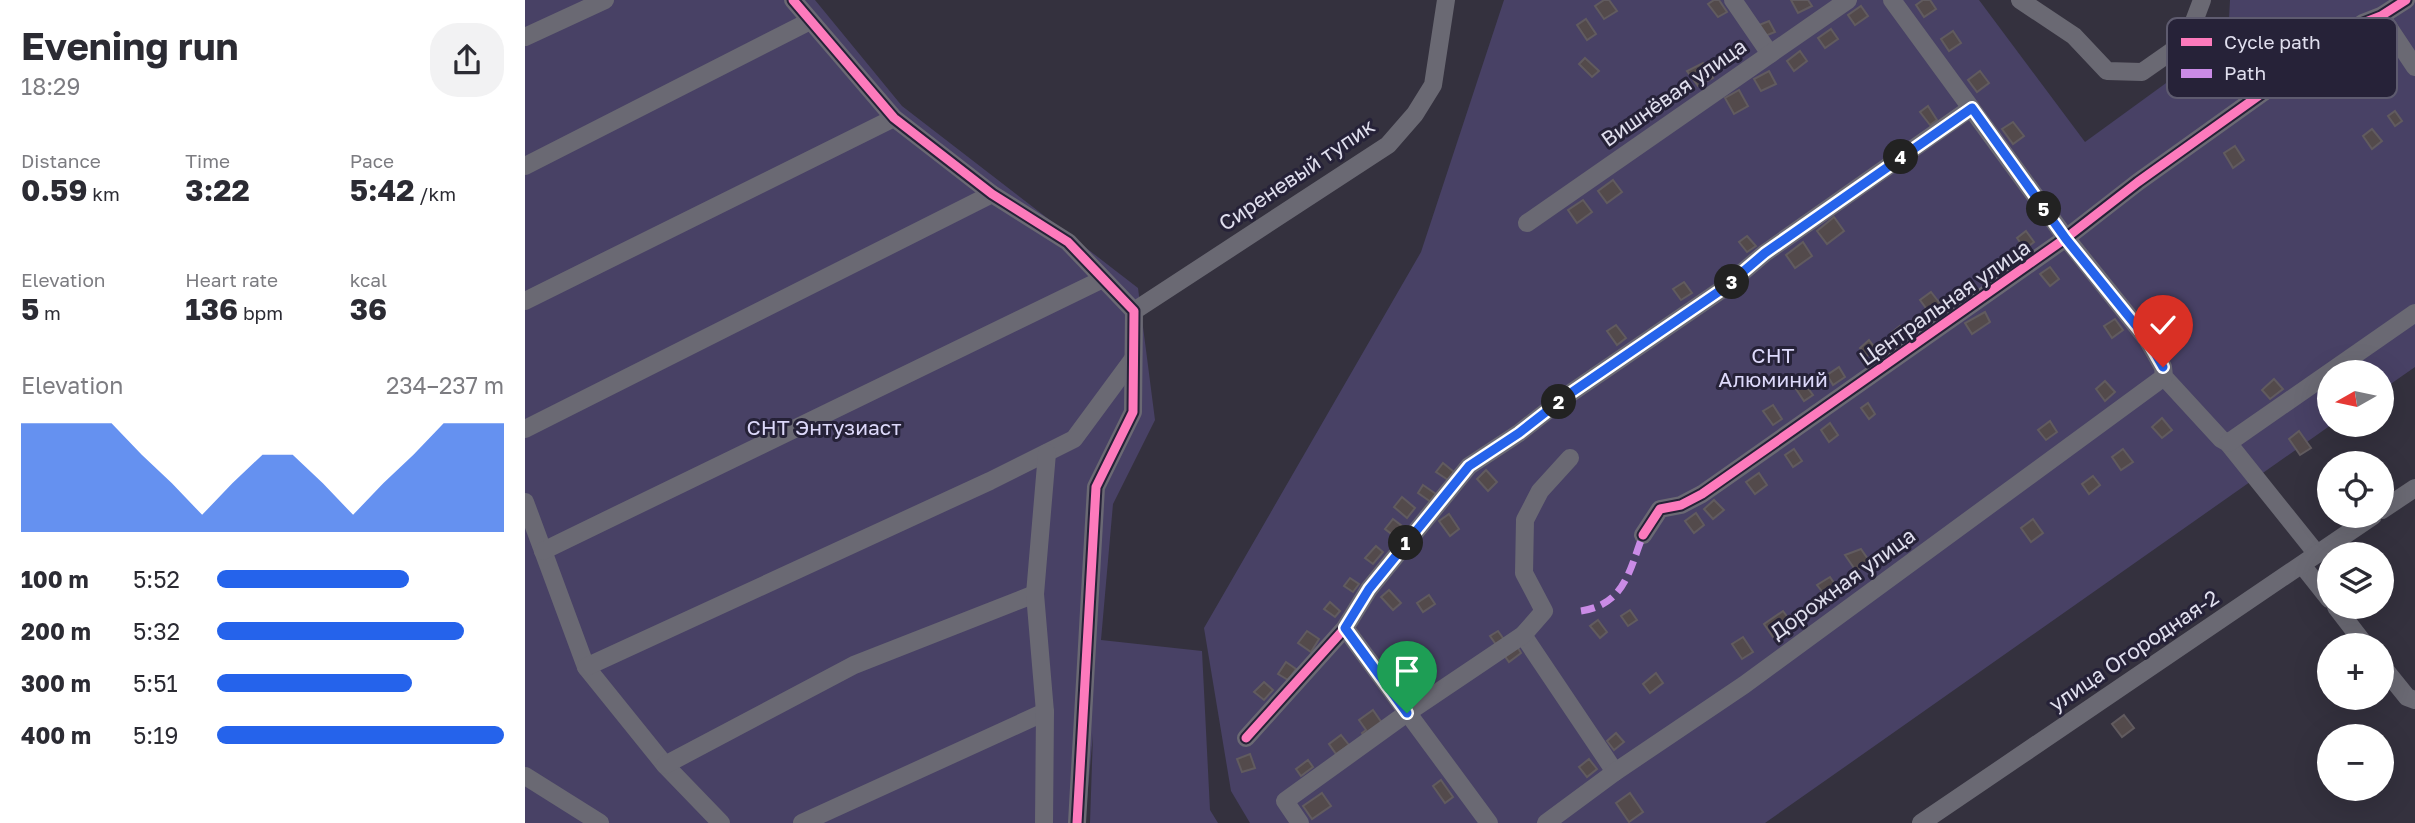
<!DOCTYPE html>
<meta charset="utf-8">
<style>
:root{--surface:#fff;--page:#f2f2f3;--text:#2b2b33;--muted:#7c7c81;--accent:#2563eb}
body{margin:0;font-family:"Golos Text",sans-serif;background:var(--page);color:var(--text);height:100vh;display:flex;flex-direction:column;font-size:26px;white-space:nowrap}
*{box-sizing:border-box;margin:0}
p{font-size:23px;color:var(--muted)}
.icon{flex:none;width:38px;height:38px;fill:none;stroke:currentColor;stroke-width:2;stroke-linecap:round;stroke-linejoin:round}
.map{position:relative;flex:1;overflow:hidden}
.details{display:flex;flex-direction:column;background:var(--surface);width:525px}
.details>*{flex:none}
.needle{width:46px;rotate:261deg}
.tools{position:absolute;left:1792px;top:360px;display:grid;gap:14px}
.tools a{display:grid;place-items:center;width:77px;height:77px;border-radius:50%;background:var(--surface);box-shadow:0 7px 28px #0002;font-size:35px}
.pin{position:absolute;display:grid;place-items:center;width:60px;height:60px;color:#fff;margin:-72px -30px;border-radius:50% 50% 50% 0;rotate:-45deg;box-shadow:0 0 7px #0007}
.pin .icon{rotate:45deg}
.km{position:absolute;width:35px;height:35px;margin:-18px;border-radius:50%;background:#222;color:#fff;font-size:19px;line-height:35px;text-align:center}
.round{display:grid;place-items:center;flex:none;width:74px;height:74px;border-radius:28px;background:var(--page)}
.head{display:flex;align-items:center;justify-content:space-between;height:119px;padding:0 21px}
h1{font-size:38px;font-weight:700;line-height:52px}
.metrics{display:grid;grid-template-columns:repeat(3,1fr);gap:10px;height:119px;padding:7px 21px}
.metrics div{display:grid;align-content:center}
.metrics b{font-size:30px;font-weight:700}
.metrics small{font-size:19px;font-weight:400}
.metrics p{font-size:19px}
.chart{height:196px;padding:14px 21px}
.chart p{display:flex;justify-content:space-between}
.chart svg{width:100%;height:126px;margin-top:7px;fill:var(--accent);opacity:.7}
ul{padding:0 21px;list-style:none;font-size:23px}
li{display:grid;grid-template-columns:112px 84px 1fr;align-items:center;height:52px}
li i{height:18px;border-radius:9px;background:var(--accent)}
main{display:flex;flex:1;min-height:0}
.map>svg:first-child{display:block}
.green{fill:#484165}
.building{fill:#534a4b;stroke:#615b5f;stroke-width:2}
.lines{fill:none;stroke-linecap:round;stroke-linejoin:round}
.minor{stroke:#6a6973;stroke-width:18}
.quiet{stroke:#ca8be6;stroke-width:7;stroke-dasharray:14 7;stroke-linecap:butt}
.cycleway-casing{stroke:#262238;stroke-width:13}
.cycleway{stroke:#fd7abc;stroke-width:9}
.route-casing{stroke:#fff;stroke-width:14}
.route{stroke:#2563eb;stroke-width:9}
.labels{text-anchor:middle;stroke-width:6;stroke-linejoin:round;paint-order:stroke}
.street-label{font-size:21px;fill:#e0dfee;stroke:#262238}
.park-label{font-size:21px;fill:#ddd9fa;stroke:#262238}
.key{fill:#262238;stroke:#5e5b6f;stroke-width:2}
.key-label{font-size:19px;fill:#e0dfee}
</style>
<main>
<section class="details">
<div class="head"><div><h1>Evening run</h1><p>18:29</p></div><a class="round"><svg class="icon" aria-label="share" viewBox="0 0 24 24"><path d="M12 15V3M7 8l5-5 5 5M5 13v7h14v-7"/></svg></a></div>
<div class="metrics">
<div><p>Distance</p><b>0.59<small> km</small></b></div>
<div><p>Time</p><b>3:22</b></div>
<div><p>Pace</p><b>5:42<small> /km</small></b></div>
</div>
<div class="metrics">
<div><p>Elevation</p><b>5<small> m</small></b></div>
<div><p>Heart rate</p><b>136<small> bpm</small></b></div>
<div><p>kcal</p><b>36</b></div>
</div>
<div class="chart"><p><span>Elevation</span>234–237 m</p>
<svg viewBox="0 0 160 44" preserveAspectRatio="none"><path d="M0 44V6L10 6L20 6L30 6L40 17L50 27L60 38L70 27L80 17L90 17L100 27L110 38L120 27L130 17L140 6L150 6L160 6V44z"/></svg>
</div>
<ul>
<li><b>100 m</b>5:52<i style="width:67%"></i></li>
<li><b>200 m</b>5:32<i style="width:86%"></i></li>
<li><b>300 m</b>5:51<i style="width:68%"></i></li>
<li><b>400 m</b>5:19<i style="width:100%"></i></li>
</ul>
</section>
<div class="map">
<svg width="1890" height="823" viewBox="0 0 1890 823">
<rect width="100%" height="100%" fill="#34313e"/>
<g class="green">
<path d="M0 0H290L377 106 613 288 630 420 588 504 576 640 677 651 685 810 693 823H565L568 734 560 823H0Z"/>
<path d="M979 0H1454L1560 142 1703 38 1705 0H1890V367L1857 390V373H1804V425H1806L1240 823H725L706 791 679 628 896 252Z"/>
</g>
<g class="building">
<path d="M1079 0H1084L1092 11 1079 19 1070 6Z"/>
<path d="M1189 0H1194L1202 12 1193 17 1183 4Z"/>
<path d="M1266 0H1283L1287 6 1273 13Z"/>
<path d="M1398 0H1405L1411 9 1399 17 1391 5Z"/>
<path d="M1336 6 1343 16 1330 25 1323 15Z"/>
<path d="M1061 19 1071 34 1062 40 1052 25Z"/>
<path d="M1244 21 1250 32 1240 36 1234 25Z"/>
<path d="M1306 29 1313 39 1300 48 1293 38Z"/>
<path d="M1428 31 1436 43 1424 51 1416 39Z"/>
<path d="M1275 51 1282 61 1269 71 1262 61Z"/>
<path d="M1060 58 1074 71 1067 77 1054 64Z"/>
<path d="M1178 63 1188 78 1173 86 1162 71Z"/>
<path d="M1244 71 1251 84 1236 91 1229 79Z"/>
<path d="M1455 71 1464 83 1452 92 1443 80Z"/>
<path d="M1214 90 1223 106 1209 114 1200 98Z"/>
<path d="M1403 106 1412 120 1405 125 1395 112Z"/>
<path d="M1870 111 1877 121 1870 126 1863 116Z"/>
<path d="M1488 122 1499 136 1488 144 1477 129Z"/>
<path d="M1847 129 1857 141 1847 149 1838 136Z"/>
<path d="M1710 146 1719 160 1708 168 1699 153Z"/>
<path d="M1088 180 1097 192 1082 203 1073 191Z"/>
<path d="M1058 200 1067 212 1052 223 1043 210Z"/>
<path d="M1309 217 1319 231 1302 244 1292 231Z"/>
<path d="M1501 231 1509 242 1500 249 1492 238Z"/>
<path d="M1222 236 1231 246 1222 252 1214 242Z"/>
<path d="M1278 242 1287 256 1270 268 1261 255Z"/>
<path d="M1525 267 1534 279 1525 286 1515 274Z"/>
<path d="M1159 282 1167 293 1156 300 1148 289Z"/>
<path d="M1406 292 1417 306 1406 315 1395 300Z"/>
<path d="M1460 312 1465 322 1447 334 1440 323Z"/>
<path d="M1640 314 1650 327 1640 335 1629 322Z"/>
<path d="M1590 319 1598 330 1587 338 1579 326Z"/>
<path d="M1091 325 1101 338 1092 345 1082 331Z"/>
<path d="M1375 326 1382 334 1371 342 1365 334Z"/>
<path d="M1344 340 1351 349 1342 356 1335 348Z"/>
<path d="M1314 367 1320 377 1308 385 1302 375Z"/>
<path d="M1749 379 1758 389 1745 399 1737 390Z"/>
<path d="M1580 381 1590 392 1580 401 1571 389Z"/>
<path d="M1279 383 1288 395 1279 401 1271 389Z"/>
<path d="M1343 403 1350 414 1344 419 1336 408Z"/>
<path d="M1248 405 1257 419 1248 425 1238 411Z"/>
<path d="M1637 418 1647 430 1637 438 1627 427Z"/>
<path d="M1525 421 1532 432 1521 440 1513 430Z"/>
<path d="M1305 423 1313 435 1304 442 1296 430Z"/>
<path d="M1774 431 1786 448 1775 455 1764 439Z"/>
<path d="M1269 449 1277 461 1268 467 1260 455Z"/>
<path d="M1598 449 1608 462 1596 470 1587 457Z"/>
<path d="M918 463 929 472 923 480 911 472Z"/>
<path d="M961 470 972 482 963 491 952 479Z"/>
<path d="M1234 473 1242 485 1230 494 1221 482Z"/>
<path d="M1568 476 1575 485 1564 494 1557 484Z"/>
<path d="M898 485 911 494 906 502 893 493Z"/>
<path d="M877 497 890 508 882 518 869 507Z"/>
<path d="M1189 500 1199 510 1188 519 1179 509Z"/>
<path d="M1171 513 1179 525 1169 533 1160 521Z"/>
<path d="M924 514 934 529 925 536 914 521Z"/>
<path d="M868 519 881 529 873 539 860 529Z"/>
<path d="M1508 519 1518 533 1506 542 1496 528Z"/>
<path d="M851 546 858 552 848 564 840 558Z"/>
<path d="M1336 549 1345 562 1331 571 1320 555Z"/>
<path d="M1305 577 1311 586 1299 594 1292 585Z"/>
<path d="M825 578 834 584 828 592 819 586Z"/>
<path d="M864 590 876 603 868 610 856 597Z"/>
<path d="M904 595 910 604 898 612 892 603Z"/>
<path d="M805 602 815 611 810 617 799 609Z"/>
<path d="M1105 610 1112 620 1103 626 1096 616Z"/>
<path d="M1258 611 1267 623 1248 637 1239 624Z"/>
<path d="M1073 620 1082 632 1075 638 1065 626Z"/>
<path d="M782 631 794 639 786 652 773 643Z"/>
<path d="M973 631 980 641 972 646 965 636Z"/>
<path d="M1218 637 1228 652 1217 659 1207 644Z"/>
<path d="M992 646 996 653 984 662 979 655Z"/>
<path d="M761 662 771 669 763 680 753 674Z"/>
<path d="M1131 673 1138 683 1125 693 1118 684Z"/>
<path d="M739 682 748 690 739 700 729 692Z"/>
<path d="M848 710 857 723 839 737 837 733 841 730 834 720Z"/>
<path d="M1599 715 1609 728 1597 737 1587 724Z"/>
<path d="M1091 733 1099 742 1089 750 1082 741Z"/>
<path d="M816 735 824 745 811 754 804 744Z"/>
<path d="M725 754 730 768 717 772 712 759Z"/>
<path d="M1064 759 1072 769 1062 777 1054 767Z"/>
<path d="M783 760 788 767 776 776 771 769Z"/>
<path d="M916 780 928 797 920 803 908 786Z"/>
<path d="M797 793 806 806 787 819 778 806Z"/>
<path d="M1105 793 1118 812 1104 822 1091 803Z"/>
</g>
<g class="lines">
<g class="minor">
<path d="M268 0 369 118 467 194 543 242 609 311 608 412 571 487 552 823"/>
<path d="M1208 0 1245 54"/>
<path d="M1367 0 1541 238 1622 339 1638 367 1639 377 1696 439 1703 443 1792 554"/>
<path d="M1495 0 1549 36 1582 71 1617 72 1647 51 1668 24 1677 0"/>
<path d="M1856 16 1890 67"/>
<path d="M0 37 80 0"/>
<path d="M0 166 285 21"/>
<path d="M1002 223 1323 0"/>
<path d="M0 301 369 118"/>
<path d="M609 311 863 145 890 114 908 85 921 0"/>
<path d="M0 429 467 194"/>
<path d="M1703 443 1890 313"/>
<path d="M0 502 61 667 140 765 196 823"/>
<path d="M1857 510 1890 488"/>
<path d="M1118 535 1135 509 1156 505 1177 494 1541 238 1613 182 1792 54 1838 23 1856 16 1881 0"/>
<path d="M18 551 578 279"/>
<path d="M1777 565 1804 599"/>
<path d="M1811 607 1841 646"/>
<path d="M820 628 964 823"/>
<path d="M998 635 1090 772"/>
<path d="M1857 666 1882 697 1890 700"/>
<path d="M61 667 465 481 549 439 608 359"/>
<path d="M721 738 820 628 844 589 944 466 994 433 1040 397 1199 288 1240 253 1446 108"/>
<path d="M140 765 329 665 510 594"/>
<path d="M0 776 75 823"/>
<path d="M277 823 520 712"/>
<path d="M519 823 520 712 510 594 522 453"/>
<path d="M775 823 760 801 882 713 998 635 1019 611 999 573 1000 520 1015 491 1045 458"/>
<path d="M1021 823 1090 772 1219 685 1639 377"/>
<path d="M1396 823 1848 516"/>
</g>
<path class="quiet" d="M1056 611C1100 604 1104 571 1118 535"/>
<defs>
<g id="cycleway">
<path d="M268 0 369 118 467 194 543 242 609 311 608 412 571 487 552 823"/>
<path d="M1118 535 1135 509 1156 505 1177 494 1541 238 1613 182 1792 54 1838 23 1856 16 1881 0"/>
<path d="M721 738 820 628 844 589 944 466 994 433 1040 397 1199 288 1240 253 1446 108"/>
</g>
</defs>
<use href="#cycleway" class="cycleway-casing"/>
<use href="#cycleway" class="cycleway"/>
</g>
<g class="lines">
<defs>
<path id="route" d="M882 713 820 628 844 589 944 466 994 433 1040 397 1199 288 1240 253 1447 108 1541 239 1622 339 1638 367"/>
</defs>
<use href="#route" class="route-casing"/>
<use href="#route" class="route"/>
</g>
<g class="labels">
<g class="street-label">
<text transform="translate(1149 93) rotate(-35)" y="7">Вишнёвая улица</text>
<text transform="translate(772 175) rotate(-34)" y="7">Сиреневый тупик</text>
<text transform="translate(1420 303) rotate(-35)" y="7">Центральная улица</text>
<text transform="translate(1318 584) rotate(-36)" y="7">Дорожная улица</text>
<text transform="translate(1609 651) rotate(-34)" y="7">улица Огородная-2</text>
</g>
<g class="park-label">
<text x="1248" y="363">СНТ<tspan x="1248" dy="24">Алюминий</tspan></text>
<text x="299" y="435">СНТ Энтузиаст</text>
</g>
</g>
<rect x="1642" y="18" width="230" height="80" rx="10" class="key"/>
<rect x="1656" y="38" width="31" height="8" fill="#fd7abc"/>
<rect x="1656" y="69" width="31" height="9" fill="#ca8be6"/>
<g class="key-label">
<text x="1699" y="49">Cycle path</text>
<text x="1699" y="80">Path</text>
</g>
</svg>
<div class="tools">
<a><svg class="needle" viewBox="-14 -14 28 28"><path d="M0-13l5 13h-10z" fill="#e53935"/><path d="M0 13l5-13h-10z" fill="#7c7c81"/></svg></a>
<a><svg class="icon" aria-label="locate" viewBox="0 0 24 24"><circle cx="12" cy="12" r="6"/><path d="M12 2v4M12 18v4M2 12h4M18 12h4"/></svg></a>
<a><svg class="icon" aria-label="layers" viewBox="0 0 24 24"><path d="M12 4l9 5-9 5-9-5zM3 14l9 5 9-5"/></svg></a>
<a>+</a>
<a>−</a>
</div>
<div class="pin" style="left:882px;top:713px;background:#1e9e55"><svg class="icon" aria-label="arrive" viewBox="0 0 24 24"><path d="M6 21V4h12l-3 4 3 4H6"/></svg></div>
<div class="pin" style="left:1638px;top:367px;background:#d93025"><svg class="icon" aria-label="check" viewBox="0 0 24 24"><path d="M5 12l5 5 9-10"/></svg></div>
<b class="km" style="left:881px;top:543px">1</b>
<b class="km" style="left:1034px;top:402px">2</b>
<b class="km" style="left:1207px;top:282px">3</b>
<b class="km" style="left:1376px;top:157px">4</b>
<b class="km" style="left:1519px;top:209px">5</b>
</div>
</main>
